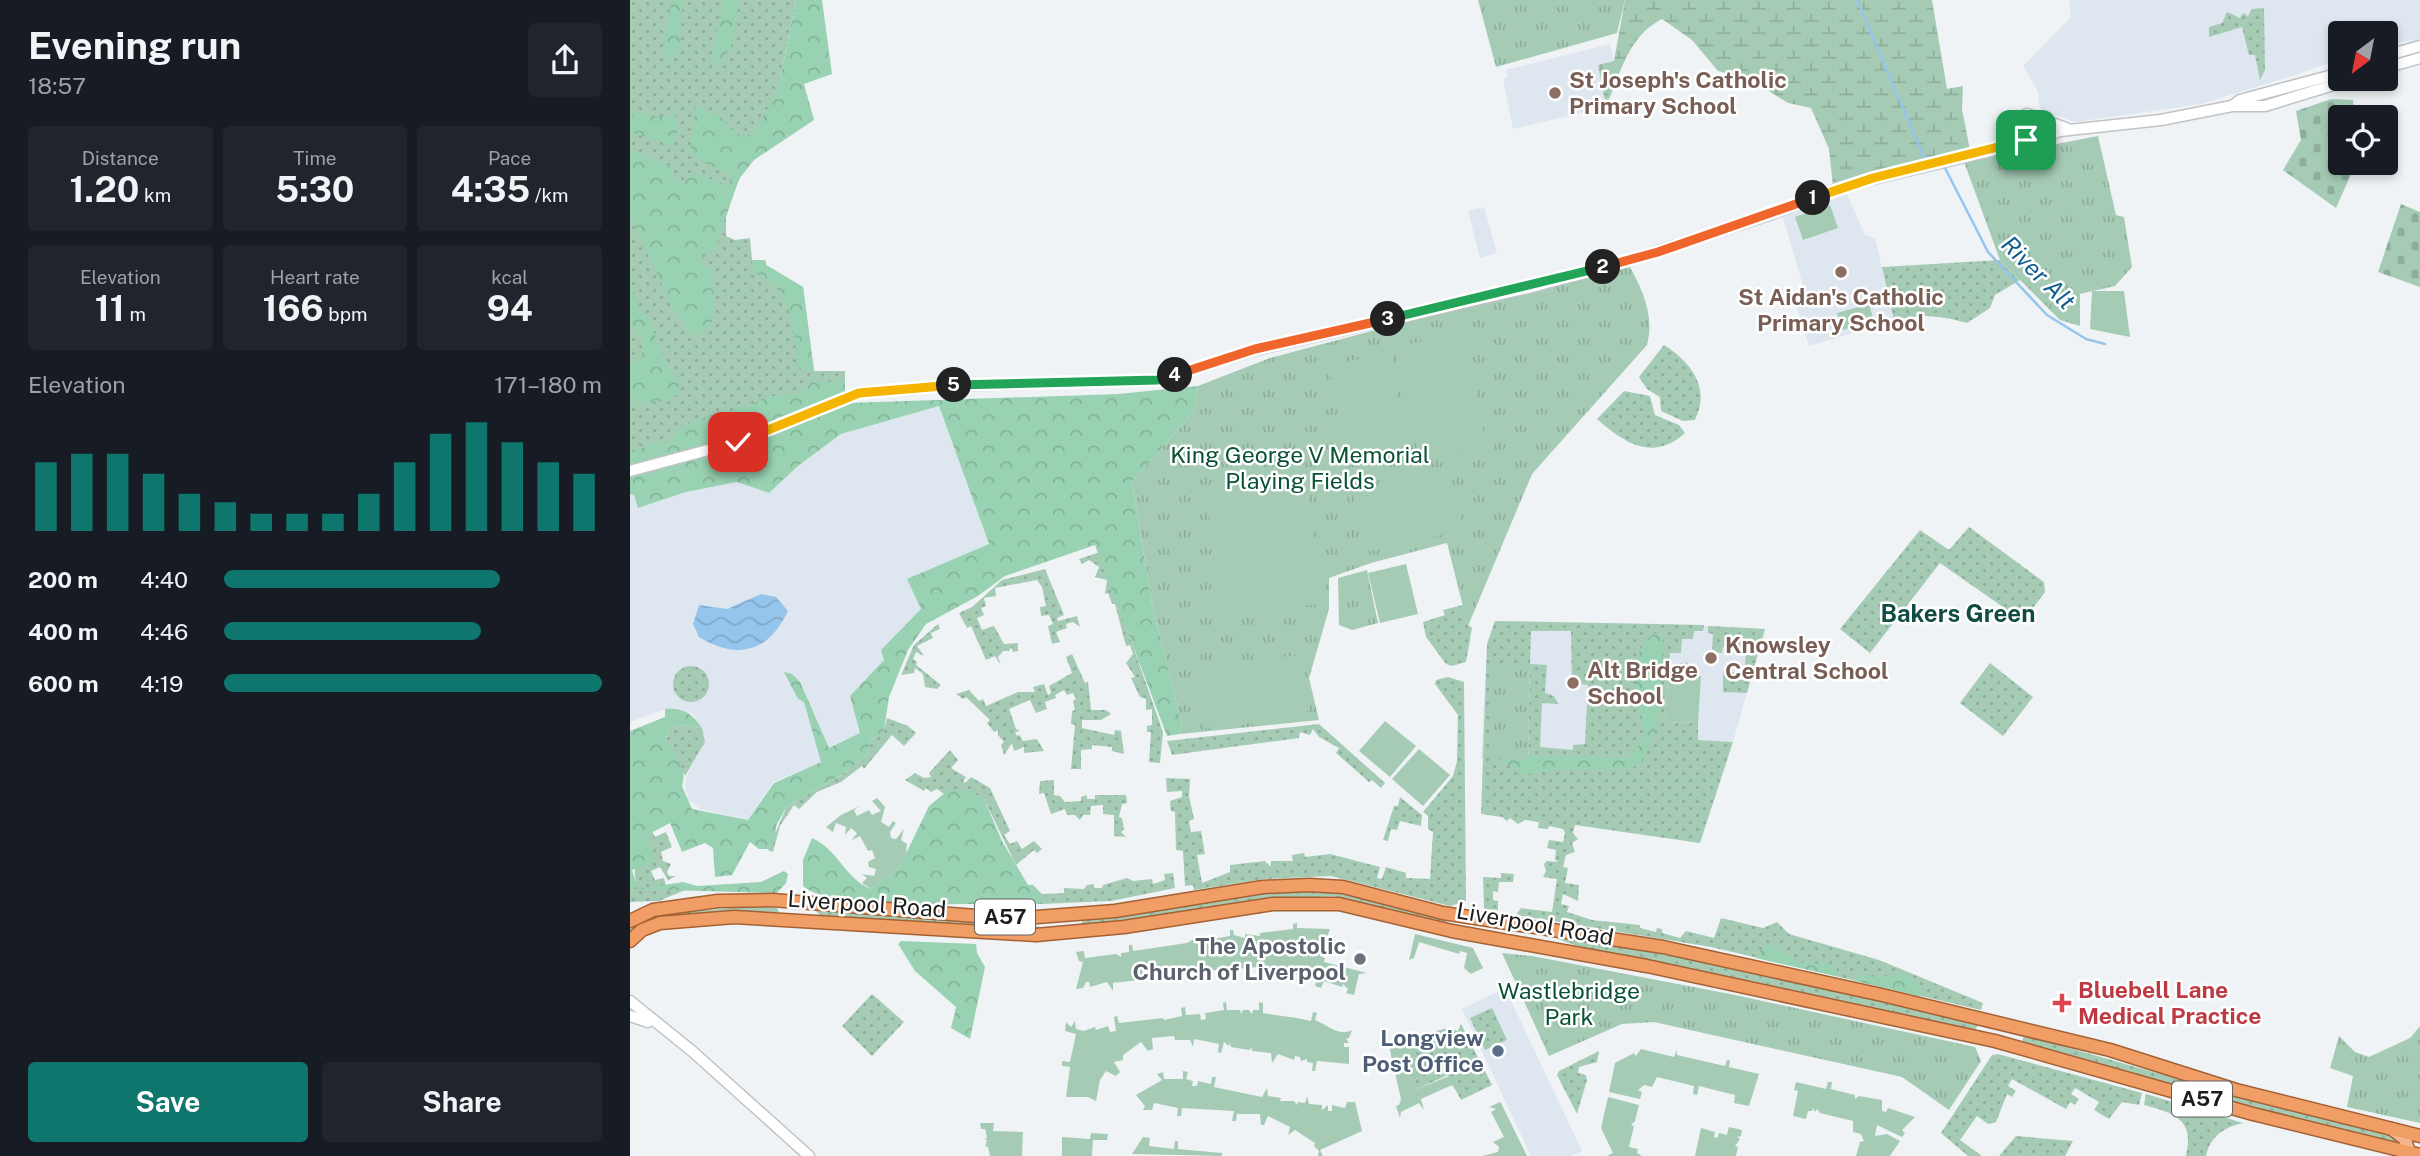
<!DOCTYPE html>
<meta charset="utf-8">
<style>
:root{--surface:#171b24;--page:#20242c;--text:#f1f3f6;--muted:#9ea1a6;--accent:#0f766e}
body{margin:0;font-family:"Public Sans",sans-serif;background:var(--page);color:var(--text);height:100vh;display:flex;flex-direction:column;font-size:26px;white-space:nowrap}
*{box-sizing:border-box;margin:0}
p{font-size:23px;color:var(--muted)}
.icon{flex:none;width:38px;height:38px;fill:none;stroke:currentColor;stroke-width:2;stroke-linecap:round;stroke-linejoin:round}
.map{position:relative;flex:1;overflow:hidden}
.details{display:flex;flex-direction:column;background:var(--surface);width:630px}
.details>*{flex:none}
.needle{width:46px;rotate:212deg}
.controls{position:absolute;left:1698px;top:21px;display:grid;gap:14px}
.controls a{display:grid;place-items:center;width:70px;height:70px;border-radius:7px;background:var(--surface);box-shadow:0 4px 10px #0003;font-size:35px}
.pin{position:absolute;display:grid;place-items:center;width:60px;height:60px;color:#fff;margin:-30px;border-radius:14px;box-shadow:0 4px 10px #0006}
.km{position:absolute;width:35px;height:35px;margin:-18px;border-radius:50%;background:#222;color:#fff;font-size:19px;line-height:35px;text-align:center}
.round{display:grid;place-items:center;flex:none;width:74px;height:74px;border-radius:7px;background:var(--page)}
.head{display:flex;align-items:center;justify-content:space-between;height:119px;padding:0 28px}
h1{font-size:38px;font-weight:700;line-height:52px}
.metrics{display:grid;grid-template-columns:repeat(3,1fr);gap:10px;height:119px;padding:7px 28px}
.metrics div{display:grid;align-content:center;border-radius:7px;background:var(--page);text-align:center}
.metrics b{font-size:35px;font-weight:700}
.metrics small{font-size:19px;font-weight:400}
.metrics p{font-size:19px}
.chart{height:196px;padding:14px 28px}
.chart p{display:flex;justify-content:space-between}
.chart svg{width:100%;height:126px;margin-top:7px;stroke:var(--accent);stroke-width:6}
.button{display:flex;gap:14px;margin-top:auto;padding:14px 28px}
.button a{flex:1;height:80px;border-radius:7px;background:var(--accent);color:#fff;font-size:28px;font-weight:700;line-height:80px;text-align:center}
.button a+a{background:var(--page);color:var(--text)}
ul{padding:0 28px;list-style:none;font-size:23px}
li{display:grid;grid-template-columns:112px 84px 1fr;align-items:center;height:52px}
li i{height:18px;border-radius:9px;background:var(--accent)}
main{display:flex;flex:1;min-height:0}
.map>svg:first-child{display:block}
.built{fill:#dee6ef}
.grass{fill:url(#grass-dots);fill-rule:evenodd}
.forest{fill:url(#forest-crowns)}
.wetland{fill:url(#wetland-marsh)}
.cemetery{fill:url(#cemetery-stones)}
.park{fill:url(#park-tufts)}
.garden{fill:#a5cbb5}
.water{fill:url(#water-waves)}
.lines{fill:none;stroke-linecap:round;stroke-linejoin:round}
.stream{stroke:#95c5ec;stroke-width:2.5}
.secondary-casing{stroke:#c0c3c5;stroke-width:13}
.primary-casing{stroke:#a46133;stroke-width:15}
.trunk-casing{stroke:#a46133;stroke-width:15}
.secondary{stroke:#fff;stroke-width:10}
.primary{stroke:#f4b68c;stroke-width:12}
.trunk{stroke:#f09e66;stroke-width:12}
.split-1-casing{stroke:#fff;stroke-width:14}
.split-2-casing{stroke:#fff;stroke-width:14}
.split-3-casing{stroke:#fff;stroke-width:14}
.split-4-casing{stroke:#fff;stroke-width:14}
.split-5-casing{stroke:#fff;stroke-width:14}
.split-6-casing{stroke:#fff;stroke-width:14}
.split-1{stroke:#f5b400;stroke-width:9}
.split-2{stroke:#f0652b;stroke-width:9}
.split-3{stroke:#22a559;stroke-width:9}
.split-4{stroke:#f0652b;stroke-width:9}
.split-5{stroke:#22a559;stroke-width:9}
.split-6{stroke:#f5b400;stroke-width:9}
.education-dot{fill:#8d6e63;stroke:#fff;stroke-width:2.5}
.worship-dot{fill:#6b7280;stroke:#fff;stroke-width:2.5}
.health-dot{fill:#e0444e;stroke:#fff;stroke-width:2.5}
.service-dot{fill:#5c6f8a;stroke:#fff;stroke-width:2.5}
.labels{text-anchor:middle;stroke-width:5;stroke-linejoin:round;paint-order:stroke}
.shield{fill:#fff;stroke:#616162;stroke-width:2}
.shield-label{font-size:21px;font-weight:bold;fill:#1d1d1e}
.education-label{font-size:23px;font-weight:bold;fill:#785e54;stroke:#fff;text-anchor:start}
.park-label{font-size:23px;fill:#0a5235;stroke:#fff}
.street-label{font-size:23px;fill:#1d1d1e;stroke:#fff}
.worship-label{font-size:23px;font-weight:bold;fill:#5b616d;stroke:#fff;text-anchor:end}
.health-label{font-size:23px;font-weight:bold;fill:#be3a42;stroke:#fff;text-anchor:start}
.service-label{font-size:23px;font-weight:bold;fill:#4e5e75;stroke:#fff;text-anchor:end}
.water-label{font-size:24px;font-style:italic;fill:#0f5d8d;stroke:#fff}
.neighbourhood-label{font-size:24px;font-weight:bold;fill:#114c44;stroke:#fff}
</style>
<main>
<section class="details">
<div class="head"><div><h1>Evening run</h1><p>18:57</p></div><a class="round"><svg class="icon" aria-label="share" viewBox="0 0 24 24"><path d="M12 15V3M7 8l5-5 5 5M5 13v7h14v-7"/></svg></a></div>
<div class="metrics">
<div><p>Distance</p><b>1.20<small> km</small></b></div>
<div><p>Time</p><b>5:30</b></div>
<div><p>Pace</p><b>4:35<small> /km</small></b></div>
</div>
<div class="metrics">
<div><p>Elevation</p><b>11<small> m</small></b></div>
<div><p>Heart rate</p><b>166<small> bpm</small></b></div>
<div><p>kcal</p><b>94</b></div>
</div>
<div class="chart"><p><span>Elevation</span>171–180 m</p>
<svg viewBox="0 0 160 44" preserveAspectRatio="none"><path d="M5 44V20M15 44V17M25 44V17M35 44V24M45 44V31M55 44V34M65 44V38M75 44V38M85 44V38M95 44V31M105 44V20M115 44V10M125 44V6M135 44V13M145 44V20M155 44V24"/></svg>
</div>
<ul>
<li><b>200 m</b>4:40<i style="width:73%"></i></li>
<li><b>400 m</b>4:46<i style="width:68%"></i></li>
<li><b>600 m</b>4:19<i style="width:100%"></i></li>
</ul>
<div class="button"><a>Save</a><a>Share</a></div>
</section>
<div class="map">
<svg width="1790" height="1156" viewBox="0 0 1790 1156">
<defs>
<pattern id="grass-dots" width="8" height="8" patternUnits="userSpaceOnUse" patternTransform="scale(1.75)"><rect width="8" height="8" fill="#a5cbb5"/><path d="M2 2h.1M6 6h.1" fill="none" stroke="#8eae9b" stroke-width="1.8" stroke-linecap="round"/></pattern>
<pattern id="forest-crowns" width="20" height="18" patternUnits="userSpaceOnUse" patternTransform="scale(1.75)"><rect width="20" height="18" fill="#99d2b2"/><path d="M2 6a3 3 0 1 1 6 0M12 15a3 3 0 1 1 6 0" fill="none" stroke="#83b499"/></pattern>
<pattern id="wetland-marsh" width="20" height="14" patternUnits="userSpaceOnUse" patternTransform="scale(1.75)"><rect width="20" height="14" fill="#a5cbb5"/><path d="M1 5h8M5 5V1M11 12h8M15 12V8" fill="none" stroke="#8eae9b"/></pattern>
<pattern id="cemetery-stones" width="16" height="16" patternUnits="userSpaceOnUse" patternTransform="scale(1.75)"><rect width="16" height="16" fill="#a5cbb5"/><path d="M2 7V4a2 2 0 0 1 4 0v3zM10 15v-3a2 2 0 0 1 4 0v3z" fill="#8eae9b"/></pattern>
<pattern id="park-tufts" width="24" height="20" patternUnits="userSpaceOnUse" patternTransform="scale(1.75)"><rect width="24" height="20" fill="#a5cbb5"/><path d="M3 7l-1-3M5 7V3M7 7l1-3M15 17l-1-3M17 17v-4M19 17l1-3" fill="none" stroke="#8eae9b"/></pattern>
<pattern id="water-waves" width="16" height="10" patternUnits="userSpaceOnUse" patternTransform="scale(1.75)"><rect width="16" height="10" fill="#95c5ec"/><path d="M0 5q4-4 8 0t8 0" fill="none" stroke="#80a9ca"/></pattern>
</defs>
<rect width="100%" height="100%" fill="#f0f3f6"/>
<g class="built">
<path d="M1439 0H1790V40L1755 44V33H1710V59L1665 75 1571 104 1445 122 1410 109 1408 92 1393 66 1441 17Z"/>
<path d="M980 44 984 61 968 66 976 107 883 129 873 79 878 77 876 70Z"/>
<path d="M1216 192 1235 235 1245 238 1264 321 1179 346 1162 294 1174 289 1153 217Z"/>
<path d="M854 207 867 253 850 258 838 211Z"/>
<path d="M309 406 359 545 252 650 254 660 220 696 230 733 189 753 191 762 143 782 118 820 70 809 59 800 55 787 57 775 75 742 72 728 62 713 35 709 0 722V494L4 495 8 508 56 492 107 482 139 493 168 466 211 434Z"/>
<path d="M865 621 1040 624 1135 629 1103 742 1068 740V723L1007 762 851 759 857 644Z"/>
<path d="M875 988 952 1151 941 1156H901L832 1009Z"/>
</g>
<g class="grass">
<path d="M0 0H166L148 90 96 210V236L105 240 120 238 122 260H135L136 265 173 287 184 371H215V391L0 465Z"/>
<path d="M1634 8 1635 70 1630 80 1625 55H1619L1612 27 1579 37V27L1592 23 1597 12 1610 18 1613 13 1618 16 1622 9Z"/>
<path d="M1370 260 1390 280 1365 295 1360 308 1337 323C1312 316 1289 313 1264 321L1252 267Z"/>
<path d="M1034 345C1061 362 1081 388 1065 420L1053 421 1031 411 1030 397 1017 389 1009 377Z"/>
<path d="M994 391 1020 396 1025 415 1049 425 1055 433C1023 462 994 443 967 419Z"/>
<path d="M1339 527 1414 582 1415 592 1393 621 1310 563 1240 653 1210 629 1290 530 1319 550Z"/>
<path d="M470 552 533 732 530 763 519 762 521 732H517V726L522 725V709L516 710V699L510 697 501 678 505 677 496 663 503 654 500 645 496 646 485 604H482L478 593 475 594 477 580 465 577 469 567 459 560 452 564 449 559Z"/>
<path d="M415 569 434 615 427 618 428 621 447 616 450 627 443 622 436 624 437 628 426 632 430 642 422 644 418 626 423 624 419 615 411 616 410 607 416 606 412 587 407 580 365 588 366 596 354 598 356 606 351 608 354 615 347 618 352 630 364 626 374 644 388 643V651L383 652 381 647 379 651H373L368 657 371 665 365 656 356 660 341 626 337 628 329 613 342 607 372 580Z"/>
<path d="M833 605 838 625 842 628 836 662 822 666 816 664 796 637 793 622 815 615 813 610Z"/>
<path d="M865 621 1074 625 1073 631H1064L1063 639H1052L1051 653H1040L1035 722 1068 723V740L1103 742 1070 843 945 825 943 833 948 839 942 843 945 852 936 855 933 867 938 868 935 883 949 885 948 901 933 894 931 904 939 906 937 912 962 920 1010 925V928L1026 932 1027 928 1032 929V933L1050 938 1056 931 1084 938 1091 918 1133 928 1147 922 1159 934 1249 960 1353 1003 1351 1010 1081 947 886 915 891 908 922 912 927 879 913 877 916 871 914 864 917 861 929 862 925 860 926 850 917 848 919 840 933 842 935 833 933 829 919 826 918 829 908 828 909 822 895 820 888 824 880 818 877 821 872 817 851 814 857 644ZM901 631H941L942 683 958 685 955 744 943 745V750L910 747 912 703 928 704 924 696 915 693 917 665 900 664ZM861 664 900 665 898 759Z"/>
<path d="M308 624 310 629 301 633 303 638 287 646 294 656 286 652 283 659 287 662 286 665 311 685 307 689 295 687 293 674 285 668 284 673 271 675 284 645Z"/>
<path d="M1078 626 1135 629 1117 693 1093 692V671L1104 672V680H1114L1116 650 1093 647 1092 653 1082 652 1083 634 1078 633Z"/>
<path d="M442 654 455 683 458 682 461 710H476L481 714 471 720H452V728L484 735 485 730 491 731 494 754 482 751V747L462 745V749L451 750V769H441L445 725 441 724 442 711 445 710 443 701 446 699 443 693 437 695 434 690 425 695 426 698 415 702 417 709 406 713 400 700 379 709 386 729 390 731 385 732 387 736 390 735 393 741 407 739 414 751 394 753V747L384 751 382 743 374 755 371 745 374 742 368 735V730L364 732 357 723 360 720 336 697 333 699 326 694 339 690 349 701 353 699 356 706 388 692H405L403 687 414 684 418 695 421 693 419 686 442 673 436 657Z"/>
<path d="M1360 663 1403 697 1373 736 1330 703Z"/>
<circle cx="61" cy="684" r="18"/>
<path d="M818 677 834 682 836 901 820 906 701 876 634 879 564 890 563 885 555 886 553 851 546 850 545 812 541 811 540 801 552 797V791L537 792 536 778 560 779 559 796 564 819 559 821 561 832 571 831 575 854 567 855 572 883 600 872V865L635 861 641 867V861H663L662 855 674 853 675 857 700 854 750 867 747 878 752 879 756 867 776 873V878L800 879 803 832 798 829V816L793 812 823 776 827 761 828 715 805 684 806 680Z"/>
<path d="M257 718 278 726 286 733 274 746 262 735 234 769 232 766 211 782 187 792 169 809 164 805 150 826 143 852 138 850 157 806 213 774 237 755 241 741 254 730Z"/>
<path d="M689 724 755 783 751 788 742 780 739 782 706 753 709 748 689 737 683 729 680 735 670 732 669 738 542 755 537 741Z"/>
<path d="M48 725 72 728 75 742 55 776 35 740 40 728Z"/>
<path d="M320 750 328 760 321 768 336 777 333 781 335 783 341 777 360 788 380 831 374 835 380 844 387 841 392 849 404 841 412 849 407 853 404 850 386 865 354 799 314 794 307 789 301 792 296 788 294 791 275 780 285 773 294 778 301 777 299 773Z"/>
<path d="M424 780V795L430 796 435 802 451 801V797L457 795V799H465V795H496L497 803 492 804 489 817 492 818 494 829 491 832 496 837 484 836V815L473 814V805L461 806 460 815H453L450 820 445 815H437L435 809 421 814 414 793 409 794 410 781Z"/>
<path d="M770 797 792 815 791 826 770 821 767 830 761 829 758 841 753 840 764 806H768Z"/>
<path d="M22 831 25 837 36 832 42 847 31 852 33 861 41 864 37 872 39 876H46L38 880 30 867 21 871 25 880 34 878 36 886 14 889 55 890 29 901 0 902V889L7 888C2 870 6 844 22 831Z"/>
<path d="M543 873 545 888 481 901 412 904V894L434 893V888L454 889 457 885 464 884V888H472L473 885 497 878 503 881 522 879 523 884 535 880 534 874Z"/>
<path d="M871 873 884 874 883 882H869L868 892 863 891V900L868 901V910L854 909 853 877 871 878Z"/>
<path d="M662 888 699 890 817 920 816 923 703 896 614 902 452 927V918Z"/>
<path d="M109 907 147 908 149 912 85 914 0 935V926L20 916Z"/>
<path d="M185 910 393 923 418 929 191 916Z"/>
<path d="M895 929 1053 958 1348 1023 1345 1032 955 949 925 938 894 932Z"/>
<path d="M242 994 274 1022 242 1056 212 1026Z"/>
<path d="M862 1008 877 1040 855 1050 840 1018Z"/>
<path d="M831 1024 862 1085 831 1100 818 1075 785 1090C777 1074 777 1049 787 1036L818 1028 828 1031Z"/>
<path d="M1394 1035 1635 1104 1757 1132 1766 1136 1765 1142 1635 1112 1392 1043Z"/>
<path d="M969 1051 967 1062 949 1067 948 1073 956 1075 957 1080 947 1114 927 1075 929 1071Z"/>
<path d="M1368 1054 1512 1093 1509 1105 1492 1102 1479 1119 1464 1110 1469 1102 1445 1088 1441 1094 1449 1099 1445 1105 1440 1102 1436 1109 1382 1079 1378 1086 1386 1091 1382 1097 1377 1094 1366 1122 1358 1124 1347 1116 1330 1140 1352 1156H1338L1311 1133 1362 1055Z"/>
<path d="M1516 1094 1613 1123C1595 1127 1580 1136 1576 1156H1556C1565 1119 1544 1113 1514 1105Z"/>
<path d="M1386 1136 1443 1141 1435 1156H1369Z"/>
</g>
<g class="forest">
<path d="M42 0H53L49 51 38 61 33 45Z"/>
<path d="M94 0H109V4L101 48 86 66 82 55Z"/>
<path d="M166 0H192L202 74 174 84 184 120 124 160 109 179 84 252 69 254 74 266 81 268C82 290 95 336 61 334L44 311 0 215V150L35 163 43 171V179L54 183 61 173 98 185 101 175 70 161 60 151 66 106 91 116 100 129 107 130 109 136 123 134 148 90Z"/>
<path d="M5 112 31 117 45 113C48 124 49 136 42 145L0 132V120Z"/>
<path d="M135 260 136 265 173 287 184 371 169 369C162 330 165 290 125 273L122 261Z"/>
<path d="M0 272 6 306 19 319 40 373 49 382 48 394 40 400 9 404 0 394V365L12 356 14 339 0 324Z"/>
<path d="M184 379 193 383 215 379V391L99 440 0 465V453L24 443H38L52 427 63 421 122 405 135 397 172 393Z"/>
<path d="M568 386 565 410 502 482 522 604 552 725 550 734 537 736 465 545 375 576 348 596 296 624 278 650 259 697 254 730 241 741 237 755 213 774 157 806 146 826 145 841 140 849H129L120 842 102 875 85 877 83 848 75 843 52 852 40 823 17 835 25 862 2 870 8 889 53 882 67 886 131 882 154 871 158 874 156 883 147 893 0 889V731L35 717V709C53 707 63 714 72 728L48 725 40 728 35 740C44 755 58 768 52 786L62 809 118 820 144 783 191 762 174 702 168 699 154 672 162 674 170 682 199 748 230 733 220 696 254 660 251 650 291 609 277 579 359 544 309 406 211 434 168 466 139 493 107 482 56 492 8 508 4 495 0 494V471L217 403 488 394Z"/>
<path d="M1026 633 1033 637C1032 678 1033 731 1008 766 970 773 933 764 895 775L871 761 859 759 863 755 999 758 1015 738C1010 707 991 653 1026 633Z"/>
<path d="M339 790 354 799 372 841 398 885H403L412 894V904C367 901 201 913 173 886V860L182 838C209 850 214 878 241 889L269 868 299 806 317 791Z"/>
<path d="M271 941 346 944 347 953 355 967 340 1039 321 1028 326 1007 285 971 268 944Z"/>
<path d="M1134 945 1143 946 1167 962 1202 965 1207 969 1206 976 1126 958Z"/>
<path d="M1275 974 1292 988 1289 996 1226 981 1227 975 1247 977Z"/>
</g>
<path class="wetland" d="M995 0H1302L1317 89 1333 86 1332 109 1341 155 1203 186 1199 149 1181 108 1158 103 1123 81 1088 71 1062 40 1032 19C998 36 990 74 976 107L968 65 984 61Z"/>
<g class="cemetery">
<path d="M1701 99 1723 100 1725 117H1710V163H1726L1706 208 1653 170 1671 140 1666 111Z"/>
<path d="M1771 204 1790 212V287L1748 272Z"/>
</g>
<g class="park">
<path d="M848 0H995L987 33 866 67Z"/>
<path d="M1468 136 1486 215 1494 217 1502 267 1485 286 1450 294V326L1430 320 1370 260 1334 162Z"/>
<path d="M998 263C1012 289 1025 315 1017 345L902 474 838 626 817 543 741 563 699 578V609L679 678 689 720 550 734 552 725 522 604 502 482 565 410 568 386 640 358Z"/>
<path d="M737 570 748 623 722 630 709 625 708 578Z"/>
<path d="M861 664H900L898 760 859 759Z"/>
<path d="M872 953 902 956 1105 995 1345 1047 1351 1061 1319 1110 1272 1077 1024 1022 992 1024 919 1056Z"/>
<path d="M1790 1026V1123L1717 1107 1723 1076 1700 1068 1709 1036 1725 1052 1739 1057 1780 1038Z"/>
</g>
<g class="garden">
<path d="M1200 205 1208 228 1173 240 1165 217Z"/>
<path d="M1462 291H1494L1500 337 1460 329Z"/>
<path d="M1239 304 1244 321 1212 330 1207 313Z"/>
<path d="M832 333 856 444 789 458 765 347Z"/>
<path d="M760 353 779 452 718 463 699 365Z"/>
<path d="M820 470 834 530 736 552 722 492Z"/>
<path d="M677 477 691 604 593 616 576 489Z"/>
<path d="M776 564 788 614 750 623 738 573Z"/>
<path d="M1040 652V666L1057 662 1061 676H1071L1068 723 1035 722Z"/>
<path d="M671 655 678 717 574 728 567 667Z"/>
<path d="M755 721 786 746 760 777 729 751Z"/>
<path d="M789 749 820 775 793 806 762 779Z"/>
<path d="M247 798 255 807 251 822 259 827 263 821 266 823 260 832 261 838 266 839 274 829 271 840 277 844 276 854 269 868 241 889 232 883 237 878 232 874 244 876 246 869 239 867 238 862 245 858 242 850 238 851 230 836 222 840 227 833 221 828 215 835 216 827 206 823 203 832 196 827 211 815 230 806 224 810 227 816 239 810 242 815 251 811 242 801Z"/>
<path d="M667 923V928L700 929 690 956 695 958 694 962 737 973 729 974 724 995 716 993 718 989 713 984 712 987 694 981 691 988 685 986 688 975 676 973 675 976 636 970 635 977H631L629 967 593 970V977L589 978 588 970 558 971V974L550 975 551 982H547L544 973 509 978V980L483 983V991L477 982 460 987 459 982H456L453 988 446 989 453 962 449 961 446 952 454 951 455 958 486 954 491 957V953L499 952V945H502L503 951 557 943 571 935 572 941 600 936V930H603L604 935 615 938V934L630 936V933L663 929V924Z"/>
<path d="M785 934 843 948 853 968 841 974 834 968 837 953 830 951 829 954 789 942 784 958 779 960Z"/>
<path d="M596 1002 597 1010H610L611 1014 613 1010H619L622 1014 623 1010H629V1002L633 1003V1013C650 1016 659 1016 681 1021L683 1012 687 1013 685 1020C698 1025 708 1037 722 1030L719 1038 716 1039 719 1043H714V1047H719V1064L687 1061 685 1071H682L683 1063 677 1062V1059L671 1061 670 1057 665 1056 664 1060 648 1054 642 1063 641 1053 622 1051V1048L619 1050 601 1047 600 1042 599 1046 594 1042 591 1053 588 1052 589 1044 564 1039 563 1047 560 1040H545L544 1036 522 1038 523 1049 518 1051 511 1042 493 1055V1060L484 1062 490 1072 486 1076 476 1071 470 1080 466 1101 458 1097H436L440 1067 432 1066V1061L440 1062 446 1034 435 1031 436 1022 441 1027 445 1021 446 1029 454 1031 465 1027 466 1030 478 1026 480 1032 486 1031 484 1017 487 1016 489 1023 533 1018 534 1020 552 1016 551 1008 555 1007 556 1015 570 1014 571 1020 576 1019 575 1013 594 1010 593 1003Z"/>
<path d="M786 1035C778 1051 777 1073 785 1090L819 1076 828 1094 822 1085 791 1099 794 1110 789 1103 771 1112 770 1118 766 1106 769 1105 771 1099 759 1046H762V1041L776 1042V1036Z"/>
<path d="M1011 1049 1044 1057 1047 1050V1055L1095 1066 1097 1060H1100L1099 1067 1129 1074 1119 1106 1104 1103 1105 1095 1069 1086 1067 1095 1063 1094 1064 1086 1027 1077 1022 1087 1014 1085 1008 1090 1012 1092 1010 1099 979 1092 985 1063 1004 1053 1006 1056Z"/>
<path d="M553 1071 558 1072 556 1079 563 1081 562 1086H567L568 1081 581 1084 582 1077H586L584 1087 632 1097 637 1088 638 1096 651 1098 650 1101H664L667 1105 668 1102 675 1103 677 1096 679 1104 692 1105V1110L698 1105V1111H702V1105L715 1108 717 1102H725L732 1131 690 1150 693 1156H688L689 1151 684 1146 685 1143 665 1130 658 1135 660 1127 638 1116 634 1125H631L630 1114H607L606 1121H602L604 1111 552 1108 551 1116H547L548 1108 524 1103 522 1110H513L515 1106 506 1095 532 1080 527 1074 533 1072 534 1079H553Z"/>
<path d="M1166 1082 1196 1089 1198 1082H1202L1201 1089 1225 1095V1099L1229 1096 1252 1100V1111L1256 1112 1258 1108 1285 1117 1272 1130 1275 1133 1272 1137 1247 1125 1245 1136 1257 1134 1270 1141 1260 1156H1226L1230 1142 1234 1141 1231 1134 1223 1132V1121L1190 1113 1187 1109 1185 1112 1183 1108 1182 1111H1178L1176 1119 1163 1116 1168 1091 1164 1090Z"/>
<path d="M978 1097 1009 1105 1005 1121 1001 1125 1004 1126 999 1147 1008 1149 1007 1153 1012 1156H977L983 1153 971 1128Z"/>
<path d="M870 1102 871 1103 897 1156H852L868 1152 869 1147 863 1142 874 1137 861 1112 866 1109 859 1107Z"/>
<path d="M350 1123H364L363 1131 393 1132 392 1156H360L358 1147 355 1146 357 1140 354 1139 357 1138 355 1129H351Z"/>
<path d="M1099 1127 1112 1130 1111 1136 1107 1137 1110 1139 1105 1146 1108 1147 1106 1156H1065L1071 1128 1085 1132 1084 1137 1087 1138 1089 1133 1097 1135Z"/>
<path d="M461 1133 478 1134 477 1140H463L462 1156H432V1137L460 1139Z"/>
<path d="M513 1137 520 1138 519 1146 544 1149 545 1141H548V1149L592 1153V1156L502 1154Z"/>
</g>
<path class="water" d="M131 594 146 597 158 611C138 653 107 660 69 637L63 624 69 605 97 609Z"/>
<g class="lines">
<g class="stream">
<path d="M1227 0 1294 157"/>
<path d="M1315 168 1358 252 1417 315 1456 339 1475 344"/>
</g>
<defs>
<g id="secondary">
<path d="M1755 56 1790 46"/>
<path d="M1755 68 1790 58"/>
<path d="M1602 106 1610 100 1710 73"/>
<path d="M1371 147 1390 118 1397 114 1436 128"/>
<path d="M0 471 108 442 229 393 316 386 528 380 625 350 902 287 1004 259 1139 215 1214 186 1405 140 1430 131 1531 120 1602 106H1635L1723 79"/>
<path d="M0 1001 62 1051 179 1156"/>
<path d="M0 1016 18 1022"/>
</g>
<path id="primary" d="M1762 1129 1775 1139 1780 1156"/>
<g id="trunk">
<path d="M0 921 23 910 88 901 142 900 346 916 407 917 485 911 633 887 679 885 713 887 813 913 1033 947 1252 995 1480 1050 1606 1090 1790 1136"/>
<path d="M0 941 12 930 30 923 104 917 406 935 494 927 643 904H709L822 931 1017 966 1365 1041 1623 1114 1790 1155"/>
</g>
</defs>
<use href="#secondary" class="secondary-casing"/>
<use href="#primary" class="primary-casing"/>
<use href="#trunk" class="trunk-casing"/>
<use href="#secondary" class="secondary"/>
<use href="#primary" class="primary"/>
<use href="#trunk" class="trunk"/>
</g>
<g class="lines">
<defs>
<path id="split-1" d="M1183 198 1243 178 1396 140"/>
<path id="split-2" d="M973 267 1028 252 1183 198"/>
<path id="split-3" d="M758 319 973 267"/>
<path id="split-4" d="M545 375 625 349 758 319"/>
<path id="split-5" d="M324 385 528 380 545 375"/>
<path id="split-6" d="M108 442 229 393 324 385"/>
</defs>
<use href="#split-1" class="split-1-casing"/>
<use href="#split-2" class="split-2-casing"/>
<use href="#split-3" class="split-3-casing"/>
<use href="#split-4" class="split-4-casing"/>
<use href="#split-5" class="split-5-casing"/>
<use href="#split-6" class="split-6-casing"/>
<use href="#split-1" class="split-1"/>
<use href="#split-2" class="split-2"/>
<use href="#split-3" class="split-3"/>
<use href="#split-4" class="split-4"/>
<use href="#split-5" class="split-5"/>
<use href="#split-6" class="split-6"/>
</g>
<g class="education-dot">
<circle cx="925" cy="93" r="7"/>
<circle cx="1211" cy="272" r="7"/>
<circle cx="1081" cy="658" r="7"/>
<circle cx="943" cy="683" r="7"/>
</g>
<circle class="worship-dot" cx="730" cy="959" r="7"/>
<path class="health-dot" d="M1428.5 992.5h7v7h7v7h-7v7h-7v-7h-7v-7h7z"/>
<circle class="service-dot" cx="868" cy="1051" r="7"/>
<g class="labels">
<g class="shield">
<rect x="345" y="899.5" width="60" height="35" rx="5"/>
<rect x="1542" y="1081.5" width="60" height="35" rx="5"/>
</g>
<g class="shield-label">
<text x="375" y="924">A57</text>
<text x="1572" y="1106">A57</text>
</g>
<g class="education-label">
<text x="939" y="88">St Joseph's Catholic<tspan x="939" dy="26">Primary School</tspan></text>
<text x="1211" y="305" text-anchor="middle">St Aidan's Catholic<tspan x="1211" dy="26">Primary School</tspan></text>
<text x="1095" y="653">Knowsley<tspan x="1095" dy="26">Central School</tspan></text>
<text x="957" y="678">Alt Bridge<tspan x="957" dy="26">School</tspan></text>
</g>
<g class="park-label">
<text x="670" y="463">King George V Memorial<tspan x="670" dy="26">Playing Fields</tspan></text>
<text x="939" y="999">Wastlebridge<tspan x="939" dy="26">Park</tspan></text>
</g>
<g class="street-label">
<text transform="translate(237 904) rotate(4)" y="8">Liverpool Road</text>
<text transform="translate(905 924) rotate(10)" y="8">Liverpool Road</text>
</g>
<g class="worship-label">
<text x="716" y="954">The Apostolic<tspan x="716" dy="26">Church of Liverpool</tspan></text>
</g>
<g class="health-label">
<text x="1448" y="998">Bluebell Lane<tspan x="1448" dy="26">Medical Practice</tspan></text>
</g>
<g class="service-label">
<text x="854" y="1046">Longview<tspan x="854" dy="26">Post Office</tspan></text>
</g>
<g class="water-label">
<text transform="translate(1408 273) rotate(45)" y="8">River Alt</text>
</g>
<g class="neighbourhood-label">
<text x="1328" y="622">Bakers Green</text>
</g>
</g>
</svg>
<div class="controls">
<a><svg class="needle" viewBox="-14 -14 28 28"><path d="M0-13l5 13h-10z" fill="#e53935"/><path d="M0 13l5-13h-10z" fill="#9ea1a6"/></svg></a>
<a><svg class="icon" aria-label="locate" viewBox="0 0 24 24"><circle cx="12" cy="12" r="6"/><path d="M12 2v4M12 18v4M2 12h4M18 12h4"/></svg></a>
</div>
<div class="pin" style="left:1396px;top:140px;background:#1e9e55"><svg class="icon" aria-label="arrive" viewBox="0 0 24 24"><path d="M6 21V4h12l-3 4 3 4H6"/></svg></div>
<div class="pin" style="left:108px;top:442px;background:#d93025"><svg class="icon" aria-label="check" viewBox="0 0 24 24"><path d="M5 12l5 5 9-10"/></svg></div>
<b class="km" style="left:1183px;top:198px">1</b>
<b class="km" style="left:973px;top:267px">2</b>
<b class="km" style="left:758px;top:319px">3</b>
<b class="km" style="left:545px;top:375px">4</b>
<b class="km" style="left:324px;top:385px">5</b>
</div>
</main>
